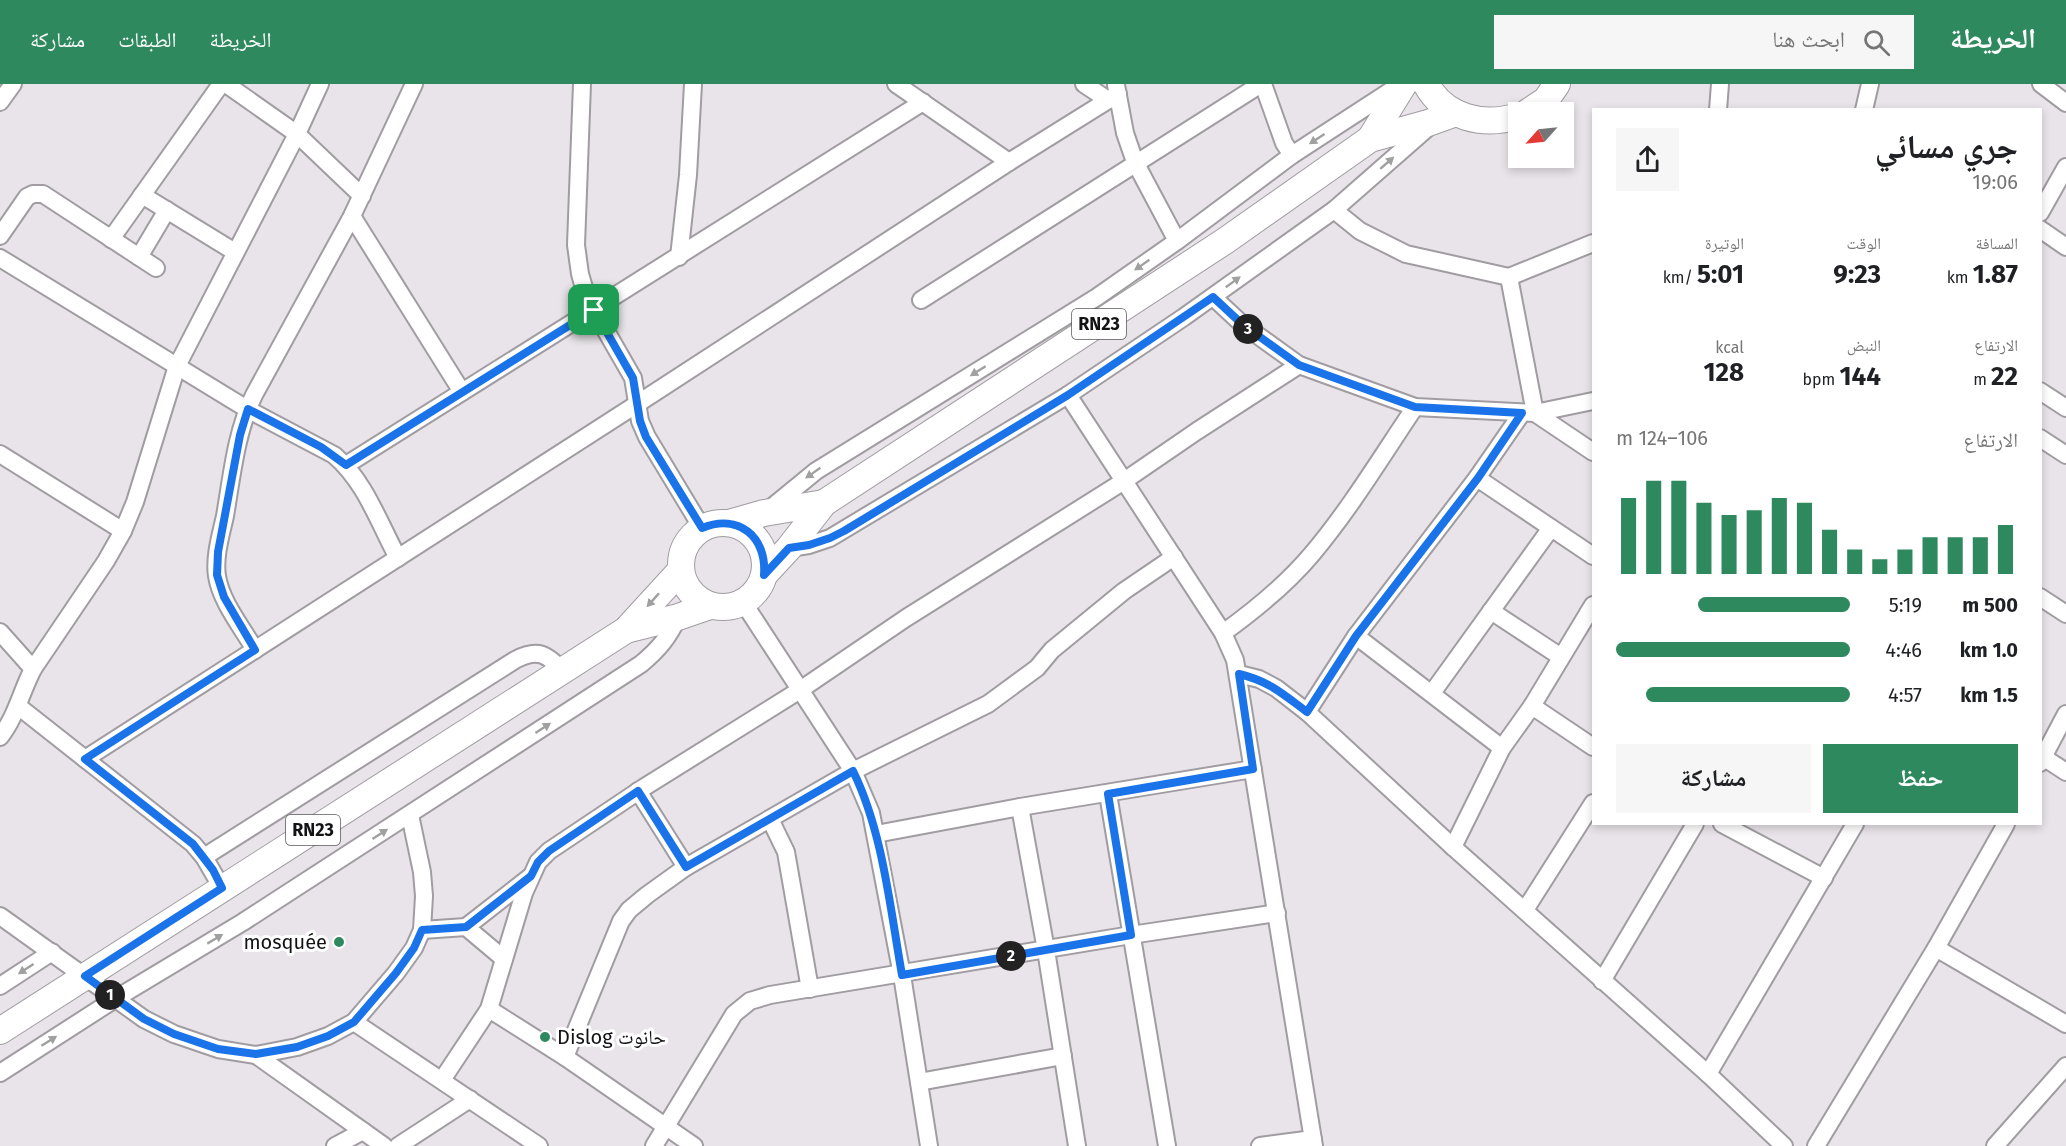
<!DOCTYPE html>
<html lang="ar">
<meta charset="utf-8">
<style>
:root{--surface:#fff;--page:#f6f6f6;--text:#202124;--muted:#757577;--accent:#2f895e}
body{margin:0;font-family:"Fira Sans","Noto Naskh Arabic",sans-serif;background:var(--page);color:var(--text);direction:rtl;height:100vh;display:flex;flex-direction:column;font-size:22px;white-space:nowrap}
*{box-sizing:border-box;margin:0}
p{font-size:20px;color:var(--muted)}
.icon{flex:none;width:33px;height:33px;fill:none;stroke:currentColor;stroke-width:2;stroke-linecap:round;stroke-linejoin:round}
.map{position:relative;flex:1;overflow:hidden;direction:ltr}
.panel{position:absolute;left:1592px;top:24px;width:450px;height:717px;display:flex;flex-direction:column;background:var(--surface);border-radius:0px;box-shadow:0 3px 9px #0003;direction:rtl}
.panel>*{flex:none}
.needle{width:39px;rotate:243deg}
.tools{position:absolute;left:1508px;top:18px;display:grid;gap:12px}
.tools a{display:grid;place-items:center;width:66px;height:66px;border-radius:0px;background:var(--surface);box-shadow:0 3px 9px #0003;font-size:30px}
.pin{position:absolute;display:grid;place-items:center;width:51px;height:51px;color:#fff;margin:-26px;border-radius:12px;box-shadow:0 3px 9px #0006}
.km{position:absolute;width:30px;height:30px;margin:-15px;border-radius:50%;background:#222;color:#fff;font-size:16px;line-height:30px;text-align:center}
.round{display:grid;place-items:center;flex:none;width:63px;height:63px;border-radius:0px;background:var(--page)}
.summary{display:flex;align-items:center;justify-content:space-between;height:102px;padding:0 24px}
h1{font-size:33px;font-weight:700;line-height:45px}
.figures{display:grid;grid-template-columns:repeat(3,1fr);gap:9px;height:102px;padding:6px 24px}
.figures div{display:grid;align-content:center}
.figures b{font-size:26px;font-weight:700}
.figures small{font-size:16px;font-weight:400}
.figures p{font-size:16px}
.chart{height:168px;padding:12px 24px}
.chart p{display:flex;justify-content:space-between}
.chart svg{width:100%;height:108px;margin-top:6px;stroke:var(--accent);stroke-width:6}
.action{display:flex;gap:12px;margin-top:auto;padding:12px 24px}
.action a{flex:1;height:69px;border-radius:0px;background:var(--accent);color:#fff;font-size:24px;font-weight:700;line-height:69px;text-align:center}
.action a+a{background:var(--page);color:var(--text)}
ul{padding:0 24px;list-style:none;font-size:20px}
li{display:grid;grid-template-columns:96px 72px 1fr;align-items:center;height:45px}
li i{height:15px;border-radius:8px;background:var(--accent)}
header{display:flex;align-items:center;gap:36px;box-sizing:border-box;height:84px;padding:0 30px;background:var(--accent);color:#fff}
header strong{font-size:28px}
nav{display:flex;gap:33px;margin-inline-start:auto;font-size:21px}
.search{width:420px;height:54px;background:var(--page);display:flex;align-items:center;gap:15px;box-sizing:border-box;padding:0 21px;border-radius:0px;color:var(--muted);font-size:22px}
.map>svg:first-child{display:block}
.lines{fill:none;stroke-linecap:round;stroke-linejoin:round}
.minor-casing{stroke:#a09ca1;stroke-width:20}
.primary-casing{stroke:#a09ca1;stroke-width:28}
.minor{stroke:#fff;stroke-width:16}
.primary{stroke:#fff;stroke-width:26}
.oneway{fill:#a1a0a1}
.route-casing{stroke:#fff;stroke-width:12}
.route{stroke:#1a73e8;stroke-width:8}
.poi-dot{fill:#2f895e;stroke:#fff;stroke-width:2}
.labels{text-anchor:middle;stroke-width:6;stroke-linejoin:round;paint-order:stroke}
.shield{fill:#fff;stroke:#5a595a;stroke-width:1.5}
.shield-label{font-size:18px;font-weight:bold;fill:#131214}
.poi-label{font-size:20px;fill:#131214;stroke:#fff;text-anchor:end}
</style>
<header>
<strong>الخريطة</strong>
<div class="search"><svg class="icon" aria-label="search" viewBox="0 0 24 24"><circle cx="10" cy="10" r="6"/><path d="M15 15l6 6"/></svg>ابحث هنا</div>
<nav><a>الخريطة</a><a>الطبقات</a><a>مشاركة</a></nav>
</header>
<div class="map">
<svg width="2066" height="1062" viewBox="0 0 2066 1062">
<rect width="100%" height="100%" fill="#e8e4e9"/>
<g class="lines">
<defs>
<g id="minor">
<path d="M226 0 297 50 362 112"/>
<path d="M582 0 576 161 580 190 585 207 594 226 633 294 640 337 647 353 702 444"/>
<path d="M896 0 1009 78"/>
<path d="M1084 0 1108 16"/>
<path d="M1263 0 1284 59 1292 71"/>
<path d="M2041 0 2066 19"/>
<path d="M1116 1 1125 49 1135 78 1177 157"/>
<path d="M0 18 13 0"/>
<path d="M1718 26 1720 0"/>
<path d="M1864 26 1870 0"/>
<path d="M142 111 235 168"/>
<path d="M1334 126 1360 147 1406 170 1509 193 1593 159"/>
<path d="M2040 129 2066 83"/>
<path d="M352 132 462 308"/>
<path d="M2040 145 2066 163"/>
<path d="M0 152 27 113 33 110H43L156 184"/>
<path d="M111 155 221 0"/>
<path d="M139 173 167 126"/>
<path d="M679 173 688 91 693 0"/>
<path d="M0 174 247 325 334 371C365 397 379 439 398 474"/>
<path d="M1509 193 1535 329 1593 368"/>
<path d="M1213 213 1242 240 1299 281 1415 323 1535 329 1593 317"/>
<path d="M921 216 1261 0"/>
<path d="M2040 307 2066 324"/>
<path d="M1068 311 1223 549 1235 576 1314 1062"/>
<path d="M2040 354 2066 371"/>
<path d="M0 370 123 447"/>
<path d="M346 381 923 18"/>
<path d="M1477 394 1593 472"/>
<path d="M766 428 816 387 1097 213 1177 157 1292 71 1398 2"/>
<path d="M789 464 809 461 830 454 1068 311 1184 233 1334 126 1431 41"/>
<path d="M2040 513 2066 530"/>
<path d="M743 518 853 687 871 729 902 891 929 1062"/>
<path d="M1491 527 1561 573"/>
<path d="M0 548 33 585"/>
<path d="M1223 549C1255 526 1286 501 1312 470 1350 425 1382 372 1415 323"/>
<path d="M1356 552 1502 664"/>
<path d="M255 566C242 543 221 518 217 492 214 473 221 450 225 432 232 391 236 348 254 311L352 132 414 0"/>
<path d="M1239 590 1259 595 1276 604 1307 628 1453 763 1708 990 1784 1062"/>
<path d="M1432 609 1551 444"/>
<path d="M18 622 193 760 204 773 222 804"/>
<path d="M1532 622 1593 663"/>
<path d="M1307 628 1356 552 1477 394 1522 329"/>
<path d="M0 653C16 633 21 608 33 585L106 477 123 447 135 418 177 282 297 50 320 0"/>
<path d="M2040 671 2066 688"/>
<path d="M85 675 637 320 1009 78 1118 10"/>
<path d="M2040 679 2066 630"/>
<path d="M638 707 686 783"/>
<path d="M1108 710 1167 1062"/>
<path d="M1020 723 1046 866 1077 1062"/>
<path d="M770 735 786 768 810 905"/>
<path d="M1722 740 1824 794"/>
<path d="M876 750 1020 723 1253 685"/>
<path d="M1453 763 1502 664 1532 622 1593 521"/>
<path d="M204 773 515 576C538 564 547 570 563 587"/>
<path d="M1525 826 1593 719"/>
<path d="M0 832 144 935 174 950 218 965 256 971 297 963 328 952 354 938 396 889 414 864 422 846 424 812 422 788 410 731"/>
<path d="M466 843 504 875"/>
<path d="M422 846 466 843 530 793"/>
<path d="M1936 864 2066 940"/>
<path d="M1602 897 1695 740"/>
<path d="M0 902 52 868"/>
<path d="M489 925 565 973 694 1062"/>
<path d="M354 938 539 1062"/>
<path d="M256 971 384 1062"/>
<path d="M565 973 621 837 629 826 647 811 686 783 853 687 988 620 1037 584 1052 566 1124 507 1174 473"/>
<path d="M0 989 115 915 243 838 641 580C658 566 669 553 678 533"/>
<path d="M1708 990 1855 740"/>
<path d="M442 996 489 925 524 809 538 778 549 767 643 704 800 606 906 534 1124 397 1197 347 1299 281"/>
<path d="M919 998 1063 972"/>
<path d="M335 1062 363 1047"/>
<path d="M398 1062 470 1015"/>
<path d="M654 1062 734 930 750 917 770 911 1131 851 1277 829"/>
<path d="M1260 1062 1313 1055"/>
<path d="M1816 1062 1936 864 2006 740"/>
<path d="M1995 1062 2066 982"/>
</g>
<g id="primary">
<path d="M1426 0C1445 34 1483 43 1518 32"/>
<path d="M1528 28 1546 16 1557 0"/>
<path d="M1370 55 1404 0"/>
<circle cx="723" cy="481" r="42"/>
<path d="M729 439 764 429 824 419"/>
<path d="M764 491 789 464 824 419 1225 157 1370 55 1428 39 1456 29"/>
<path d="M626 546 678 533 710 522"/>
<path d="M0 947 626 546 681 486"/>
</g>
</defs>
<use href="#minor" class="minor-casing"/>
<use href="#primary" class="primary-casing"/>
<use href="#minor" class="minor"/>
<use href="#primary" class="primary"/>
</g>
<defs><path id="oneway-solid" d="M-6-.8H1V-3.2L6.5 0L1 3.2V.8H-6Z" transform="scale(1.5)"/></defs>
<g class="oneway">
<use href="#oneway-solid" transform="translate(1317 55) rotate(147)"/>
<use href="#oneway-solid" transform="translate(1387 79) rotate(-41)"/>
<use href="#oneway-solid" transform="translate(1142 181) rotate(145)"/>
<use href="#oneway-solid" transform="translate(1233 198) rotate(-36)"/>
<use href="#oneway-solid" transform="translate(978 287) rotate(148)"/>
<use href="#oneway-solid" transform="translate(813 389) rotate(145)"/>
<use href="#oneway-solid" transform="translate(653 516) rotate(132)"/>
<use href="#oneway-solid" transform="translate(543 644) rotate(-33)"/>
<use href="#oneway-solid" transform="translate(380 750) rotate(-33)"/>
<use href="#oneway-solid" transform="translate(215 855) rotate(-31)"/>
<use href="#oneway-solid" transform="translate(26 885) rotate(147)"/>
<use href="#oneway-solid" transform="translate(49 957) rotate(-32)"/>
</g>
<g class="lines">
<defs>
<path id="route" d="M1213 213 1242 240 1299 281 1415 323 1522 329 1478 394 1356 552 1307 628C1283 610 1269 597 1239 590L1253 685 1108 710 1131 851 902 891C890 824 883 748 853 687L686 783 638 707 549 767 538 778 531 792 466 843 422 846 414 864 396 889 354 938 328 952 297 963 256 970 218 965 174 950 144 935 85 892 222 804 213 786 193 760 85 675 255 566 224 513 217 491 218 468 240 351 248 325 321 363 346 381 594 226 633 294 640 337 646 353 702 444C739 429 767 453 764 491L789 464 809 461 830 454 844 447 1068 311Z"/>
</defs>
<use href="#route" class="route-casing"/>
<use href="#route" class="route"/>
</g>
<g class="poi-dot">
<circle cx="339" cy="858" r="6"/>
<circle cx="545" cy="953" r="6"/>
</g>
<g class="labels">
<g class="shield">
<rect x="1072" y="225" width="54" height="30" rx="4.5"/>
<rect x="286" y="731" width="54" height="30" rx="4.5"/>
</g>
<g class="shield-label">
<text x="1099" y="246">RN23</text>
<text x="313" y="752">RN23</text>
</g>
<g class="poi-label">
<text x="327" y="865">mosquée</text>
<text x="557" y="960" text-anchor="start">Dislog حانوت</text>
</g>
</g>
</svg>
<div class="tools">
<a><svg class="needle" viewBox="-14 -14 28 28"><path d="M0-13l5 13h-10z" fill="#e53935"/><path d="M0 13l5-13h-10z" fill="#757577"/></svg></a>
</div>
<div class="pin" style="left:594px;top:226px;background:#1e9e55"><svg class="icon" aria-label="arrive" viewBox="0 0 24 24"><path d="M6 21V4h12l-3 4 3 4H6"/></svg></div>
<b class="km" style="left:110px;top:911px">1</b>
<b class="km" style="left:1011px;top:872px">2</b>
<b class="km" style="left:1248px;top:245px">3</b>
<section class="panel">
<div class="summary"><div><h1>جري مسائي</h1><p>19:06</p></div><a class="round"><svg class="icon" aria-label="share" viewBox="0 0 24 24"><path d="M12 15V3M7 8l5-5 5 5M5 13v7h14v-7"/></svg></a></div>
<div class="figures">
<div><p>المسافة</p><b>1.87<small> km</small></b></div>
<div><p>الوقت</p><b>9:23</b></div>
<div><p>الوتيرة</p><b>5:01<small> /km</small></b></div>
</div>
<div class="figures">
<div><p>الارتفاع</p><b>22<small> m</small></b></div>
<div><p>النبض</p><b>144<small> bpm</small></b></div>
<div><p>kcal</p><b>128</b></div>
</div>
<div class="chart"><p><span>الارتفاع</span>106–124 m</p>
<svg viewBox="0 0 160 44" preserveAspectRatio="none"><path d="M5 44V13M15 44V6M25 44V6M35 44V15M45 44V20M55 44V18M65 44V13M75 44V15M85 44V26M95 44V34M105 44V38M115 44V34M125 44V29M135 44V29M145 44V29M155 44V24"/></svg>
</div>
<ul>
<li><b>500 m</b>5:19<i style="width:65%"></i></li>
<li><b>1.0 km</b>4:46<i style="width:100%"></i></li>
<li><b>1.5 km</b>4:57<i style="width:87%"></i></li>
</ul>
<div class="action"><a>حفظ</a><a>مشاركة</a></div>
</section>
</div>
